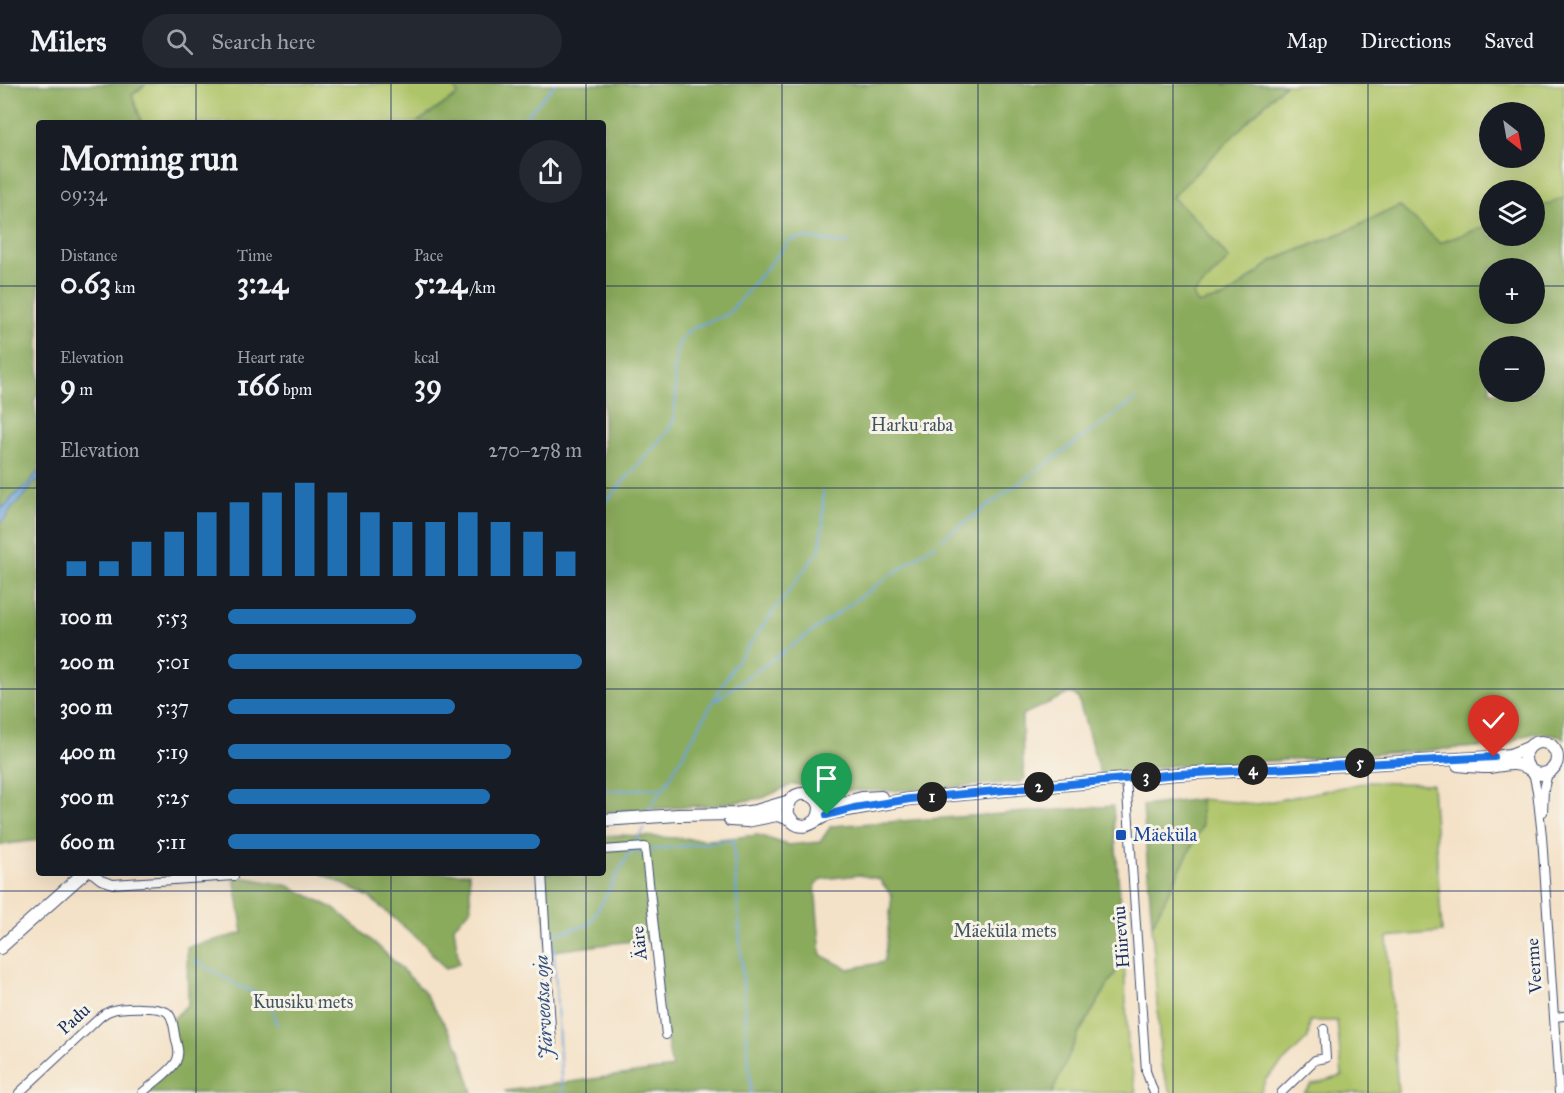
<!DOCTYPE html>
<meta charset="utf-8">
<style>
:root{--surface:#171b24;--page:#242831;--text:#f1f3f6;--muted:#9ea1a6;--line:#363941;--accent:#1f6fb2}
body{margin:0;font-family:"IM FELL Great Primer",serif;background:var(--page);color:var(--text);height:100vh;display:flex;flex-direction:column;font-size:22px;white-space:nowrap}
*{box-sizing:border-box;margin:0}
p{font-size:20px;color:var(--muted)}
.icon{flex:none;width:33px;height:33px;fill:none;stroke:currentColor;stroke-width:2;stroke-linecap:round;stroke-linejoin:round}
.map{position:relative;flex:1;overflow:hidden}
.sheet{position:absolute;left:36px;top:36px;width:570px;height:756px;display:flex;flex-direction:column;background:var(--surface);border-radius:6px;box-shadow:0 6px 24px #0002}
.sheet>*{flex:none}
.needle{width:39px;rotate:149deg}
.buttons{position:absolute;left:1479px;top:18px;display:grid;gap:12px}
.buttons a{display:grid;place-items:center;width:66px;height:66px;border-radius:50%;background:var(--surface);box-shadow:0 6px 24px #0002;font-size:30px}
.pin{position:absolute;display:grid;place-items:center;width:51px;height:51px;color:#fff;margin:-62px -26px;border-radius:50% 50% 50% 0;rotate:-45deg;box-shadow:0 0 6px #0007}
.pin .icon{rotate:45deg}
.km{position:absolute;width:30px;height:30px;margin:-15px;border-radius:50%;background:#222;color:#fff;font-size:16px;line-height:30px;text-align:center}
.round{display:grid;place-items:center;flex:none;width:63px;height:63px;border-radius:32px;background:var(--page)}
.overview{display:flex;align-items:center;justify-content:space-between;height:102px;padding:0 24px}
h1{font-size:33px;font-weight:700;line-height:45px}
.stats{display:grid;grid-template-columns:repeat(3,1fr);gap:9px;height:102px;padding:6px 24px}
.stats div{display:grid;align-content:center}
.stats b{font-size:30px;font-weight:700}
.stats small{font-size:16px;font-weight:400}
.stats p{font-size:16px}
.chart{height:168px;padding:12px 24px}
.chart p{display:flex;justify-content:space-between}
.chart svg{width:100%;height:108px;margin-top:6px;stroke:var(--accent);stroke-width:6}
ul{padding:0 24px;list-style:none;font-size:20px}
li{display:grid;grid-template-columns:96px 72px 1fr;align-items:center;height:45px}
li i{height:15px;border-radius:8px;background:var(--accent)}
header{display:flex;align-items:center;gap:36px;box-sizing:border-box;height:84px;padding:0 30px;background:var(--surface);border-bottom:2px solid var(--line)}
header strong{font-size:28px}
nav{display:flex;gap:33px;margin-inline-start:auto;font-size:21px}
.search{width:420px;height:54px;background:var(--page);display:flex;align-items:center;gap:15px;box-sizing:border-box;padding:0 21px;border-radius:33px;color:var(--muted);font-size:22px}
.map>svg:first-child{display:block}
.green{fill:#aec468;stroke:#647a63;stroke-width:1.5;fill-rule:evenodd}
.forest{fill:#8aaa5c;stroke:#526c5d;stroke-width:1.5;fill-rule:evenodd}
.water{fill:#6da4db;stroke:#446a9c;stroke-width:1.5}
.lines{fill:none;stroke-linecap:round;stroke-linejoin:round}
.stream{stroke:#6da4db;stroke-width:2}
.street-casing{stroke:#3c4a6e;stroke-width:10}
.secondary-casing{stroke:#3c4a6e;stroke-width:14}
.street{stroke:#fff;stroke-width:8}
.secondary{stroke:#fff;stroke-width:12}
.route-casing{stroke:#fff;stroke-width:12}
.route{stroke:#1a73e8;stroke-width:8}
.grid{fill:none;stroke:#1b2f5e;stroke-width:1.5;stroke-opacity:0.55}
.transit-dot{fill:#1a4fb4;stroke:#f7f3e8;stroke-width:2}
.labels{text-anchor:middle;stroke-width:6;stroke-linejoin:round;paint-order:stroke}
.park-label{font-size:18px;fill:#405460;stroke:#f7f3e8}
.transit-label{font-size:18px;fill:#164399;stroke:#f7f3e8;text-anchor:start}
.street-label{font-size:18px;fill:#1b2f5e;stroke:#f7f3e8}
.water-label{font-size:20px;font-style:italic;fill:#345284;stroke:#f7f3e8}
</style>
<header>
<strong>Milers</strong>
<div class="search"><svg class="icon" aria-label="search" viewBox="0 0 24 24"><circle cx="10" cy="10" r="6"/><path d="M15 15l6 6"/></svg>Search here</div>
<nav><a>Map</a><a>Directions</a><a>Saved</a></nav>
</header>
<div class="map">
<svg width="1564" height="1009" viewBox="0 0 1564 1009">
<rect width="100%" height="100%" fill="#f7f3e8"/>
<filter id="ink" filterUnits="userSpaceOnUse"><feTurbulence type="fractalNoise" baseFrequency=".0167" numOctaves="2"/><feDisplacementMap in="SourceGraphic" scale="12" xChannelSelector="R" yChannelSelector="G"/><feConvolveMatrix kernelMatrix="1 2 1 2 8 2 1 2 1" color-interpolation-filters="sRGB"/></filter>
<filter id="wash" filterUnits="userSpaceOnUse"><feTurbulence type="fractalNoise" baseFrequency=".008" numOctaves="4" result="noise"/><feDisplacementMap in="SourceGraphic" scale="24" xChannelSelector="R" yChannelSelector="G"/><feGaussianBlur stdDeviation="1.35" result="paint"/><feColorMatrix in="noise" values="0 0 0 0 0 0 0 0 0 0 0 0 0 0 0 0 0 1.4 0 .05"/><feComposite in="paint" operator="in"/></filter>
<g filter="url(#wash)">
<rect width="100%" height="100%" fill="#f4e2c8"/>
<g class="green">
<path d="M146 0H456L454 2 458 10 416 39H142L132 11Z"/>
<path d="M1285 0H1564V114L1535 125 1534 106H1490L1489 141 1440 159 1382 129 1354 144 1274 176 1226 213 1198 220 1193 211 1172 113ZM1490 28H1534V74H1490Z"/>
<path d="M1368 698 1432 700 1442 848 1387 853 1398 1009H1304L1311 1001 1342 992 1337 937H1310L1308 954 1266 995 1260 1009H1172L1169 1005 1161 981 1152 841 1202 742 1200 715 1258 720Z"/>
<path d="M1124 874 1128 961 1136 1009H1052L1078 951Z"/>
</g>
<g class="forest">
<path d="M0 0H146L132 11 142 39H39V308L34 317 39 348V387L29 399 13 413 8 420 0 425Z"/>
<path d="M456 0H1285L1172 113 1199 138 1229 175 1193 211 1198 220 1226 213 1274 176 1354 144 1399 122 1440 159 1489 141 1490 152H1534L1535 125 1564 114V654C1540 647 1529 647 1507 661L1211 681H1178L1100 690 1078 614 1073 610H1068L1022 631 1023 679 1025 694 1021 698 891 707 829 706 793 700 763 714 716 721 603 728V39H416L458 11 454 2ZM1490 184H1534V230H1490ZM1534 262V308H1490V262Z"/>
<path d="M39 396V756L0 761V439L4 436 12 424 25 411 32 401Z"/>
<path d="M1200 715 1202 742 1152 841 1143 722Z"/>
<path d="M1113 722 1124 874 1078 951 1052 1009H506L505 1007 672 984 666 951 655 854 547 868 542 789H603V752L621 751 710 756 758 751 788 761 820 758 831 742ZM859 791 879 795 892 812 884 878 848 885 821 871 815 801 823 795Z"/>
<path d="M321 789H469L471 825 454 842 459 880 445 885 424 860 369 813Z"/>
<path d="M234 792 287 801 335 825 377 861 423 906 459 963 473 1009H142L175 979 172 936 188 920 187 863 243 849Z"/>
</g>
<path class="water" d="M39 387V396L32 401 25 411 12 424 4 436 0 439V425L8 420 13 413 29 399Z"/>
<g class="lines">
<g class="stream">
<path d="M465 3 468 0"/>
<path d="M520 39 555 0"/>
<path d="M603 421 667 348 674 336 676 310 674 285 678 261 684 252 692 244 728 230 791 155 805 154 849 160"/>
<path d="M942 455 1136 315"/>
<path d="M714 617 935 460"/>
<path d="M603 707 663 704"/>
<path d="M647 726 664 704 734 581 820 465 823 437V407"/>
<path d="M635 758 645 744"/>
<path d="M649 766 733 756 751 1009"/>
<path d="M194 876 241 903 258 909 270 920 277 941"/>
<path d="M562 1009 553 851 590 840 631 766 641 770"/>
</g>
</g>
</g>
<g filter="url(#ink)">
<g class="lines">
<defs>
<g id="street">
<path d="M1533 688 1537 707 1542 752 1559 1009"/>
<path d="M1126 694 1146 987 1154 1009"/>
<path d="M1543 728 1544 705 1548 689"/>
<path d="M603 766 645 763 666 951"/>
<path d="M92 789 101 796 113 800 234 792"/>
<path d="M542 789 552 961"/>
<path d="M1554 933 1564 932"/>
<path d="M19 1009 95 938C99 934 104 929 110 927 120 923 161 922 168 929 174 935 174 948 176 956 178 964 180 970 176 978 169 989 152 1000 142 1009"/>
<path d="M1281 1009 1315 976 1326 974 1324 945"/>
</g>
<g id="secondary">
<circle cx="1541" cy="674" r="16"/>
<path d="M1458 681C1468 682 1479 683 1489 683 1503 682 1514 676 1528 684"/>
<path d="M817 716 834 721 862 714 881 713"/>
<path d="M603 736 678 731 735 730 756 727 790 717"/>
<path d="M730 736 747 737 777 731 791 735"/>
<path d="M816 737C833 710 790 698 788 725 787 730 790 735 793 738 804 747 813 738 823 733 827 730 832 729 836 728L910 715 1177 690 1494 673 1510 671 1528 664"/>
<path d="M0 864 84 789"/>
</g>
</defs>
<use href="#street" class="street-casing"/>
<use href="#secondary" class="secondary-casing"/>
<use href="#street" class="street"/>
<use href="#secondary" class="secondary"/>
</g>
</g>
<g class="lines" filter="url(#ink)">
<defs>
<path id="route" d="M827 731 854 724 910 715 1178 690 1494 673"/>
</defs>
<use href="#route" class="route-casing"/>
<use href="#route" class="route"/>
</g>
<path class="grid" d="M196 0V39M391 0V39M586 0V39M782 0V1009M978 0V1009M1173 0V1009M1368 0V1009M0 202H39M603 202H1490M1534 202H1564M0 404H39M603 404H1564M0 605H39M603 605H1564M196 789V1009M391 789V1009M586 789V1009M0 807H1564"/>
<rect class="transit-dot" x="1115" y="745" width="12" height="12" rx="3"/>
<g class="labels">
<g class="park-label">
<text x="912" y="347">Harku raba</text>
<text x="1005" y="853">Mäeküla mets</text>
<text x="303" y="924">Kuusiku mets</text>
</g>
<g class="transit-label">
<text x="1133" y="757">Mäeküla</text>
</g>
<g class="street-label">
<text transform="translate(1121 853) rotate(-94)" y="6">Hiireviu</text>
<text transform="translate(639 859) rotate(-96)" y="6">Ääre</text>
<text transform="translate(1534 882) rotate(-94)" y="6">Veerme</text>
<text transform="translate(74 935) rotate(-42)" y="6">Padu</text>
</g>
<g class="water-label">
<text transform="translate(543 923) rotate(-93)" y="7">Järveotsa oja</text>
</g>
</g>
</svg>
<div class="buttons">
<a><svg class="needle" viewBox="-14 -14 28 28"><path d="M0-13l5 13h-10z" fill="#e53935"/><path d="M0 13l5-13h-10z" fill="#9ea1a6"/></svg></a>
<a><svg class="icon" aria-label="layers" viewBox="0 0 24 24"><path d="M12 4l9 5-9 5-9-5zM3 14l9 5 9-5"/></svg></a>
<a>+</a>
<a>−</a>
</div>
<div class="pin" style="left:827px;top:731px;background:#1e9e55"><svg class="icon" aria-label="arrive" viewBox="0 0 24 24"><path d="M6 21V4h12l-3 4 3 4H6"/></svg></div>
<div class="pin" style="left:1494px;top:673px;background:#d93025"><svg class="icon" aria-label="check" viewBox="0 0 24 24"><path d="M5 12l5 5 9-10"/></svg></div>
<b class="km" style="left:932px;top:713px">1</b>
<b class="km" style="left:1039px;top:703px">2</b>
<b class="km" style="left:1146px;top:693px">3</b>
<b class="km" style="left:1253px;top:686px">4</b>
<b class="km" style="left:1360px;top:679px">5</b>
<section class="sheet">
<div class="overview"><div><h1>Morning run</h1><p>09:34</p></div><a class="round"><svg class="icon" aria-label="share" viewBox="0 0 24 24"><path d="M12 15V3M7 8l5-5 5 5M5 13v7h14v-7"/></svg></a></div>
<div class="stats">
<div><p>Distance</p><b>0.63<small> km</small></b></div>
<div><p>Time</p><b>3:24</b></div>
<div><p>Pace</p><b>5:24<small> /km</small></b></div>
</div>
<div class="stats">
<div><p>Elevation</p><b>9<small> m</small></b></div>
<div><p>Heart rate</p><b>166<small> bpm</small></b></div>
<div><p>kcal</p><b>39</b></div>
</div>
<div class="chart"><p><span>Elevation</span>270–278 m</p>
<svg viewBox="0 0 160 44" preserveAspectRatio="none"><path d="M5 44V38M15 44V38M25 44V30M35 44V26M45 44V18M55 44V14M65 44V10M75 44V6M85 44V10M95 44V18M105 44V22M115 44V22M125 44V18M135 44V22M145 44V26M155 44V34"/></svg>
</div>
<ul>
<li><b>100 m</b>5:53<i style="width:53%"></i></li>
<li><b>200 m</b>5:01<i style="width:100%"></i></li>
<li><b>300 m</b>5:37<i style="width:64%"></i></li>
<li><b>400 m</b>5:19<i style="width:80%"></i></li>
<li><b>500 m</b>5:25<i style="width:74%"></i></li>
<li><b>600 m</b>5:11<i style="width:88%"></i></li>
</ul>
</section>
</div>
